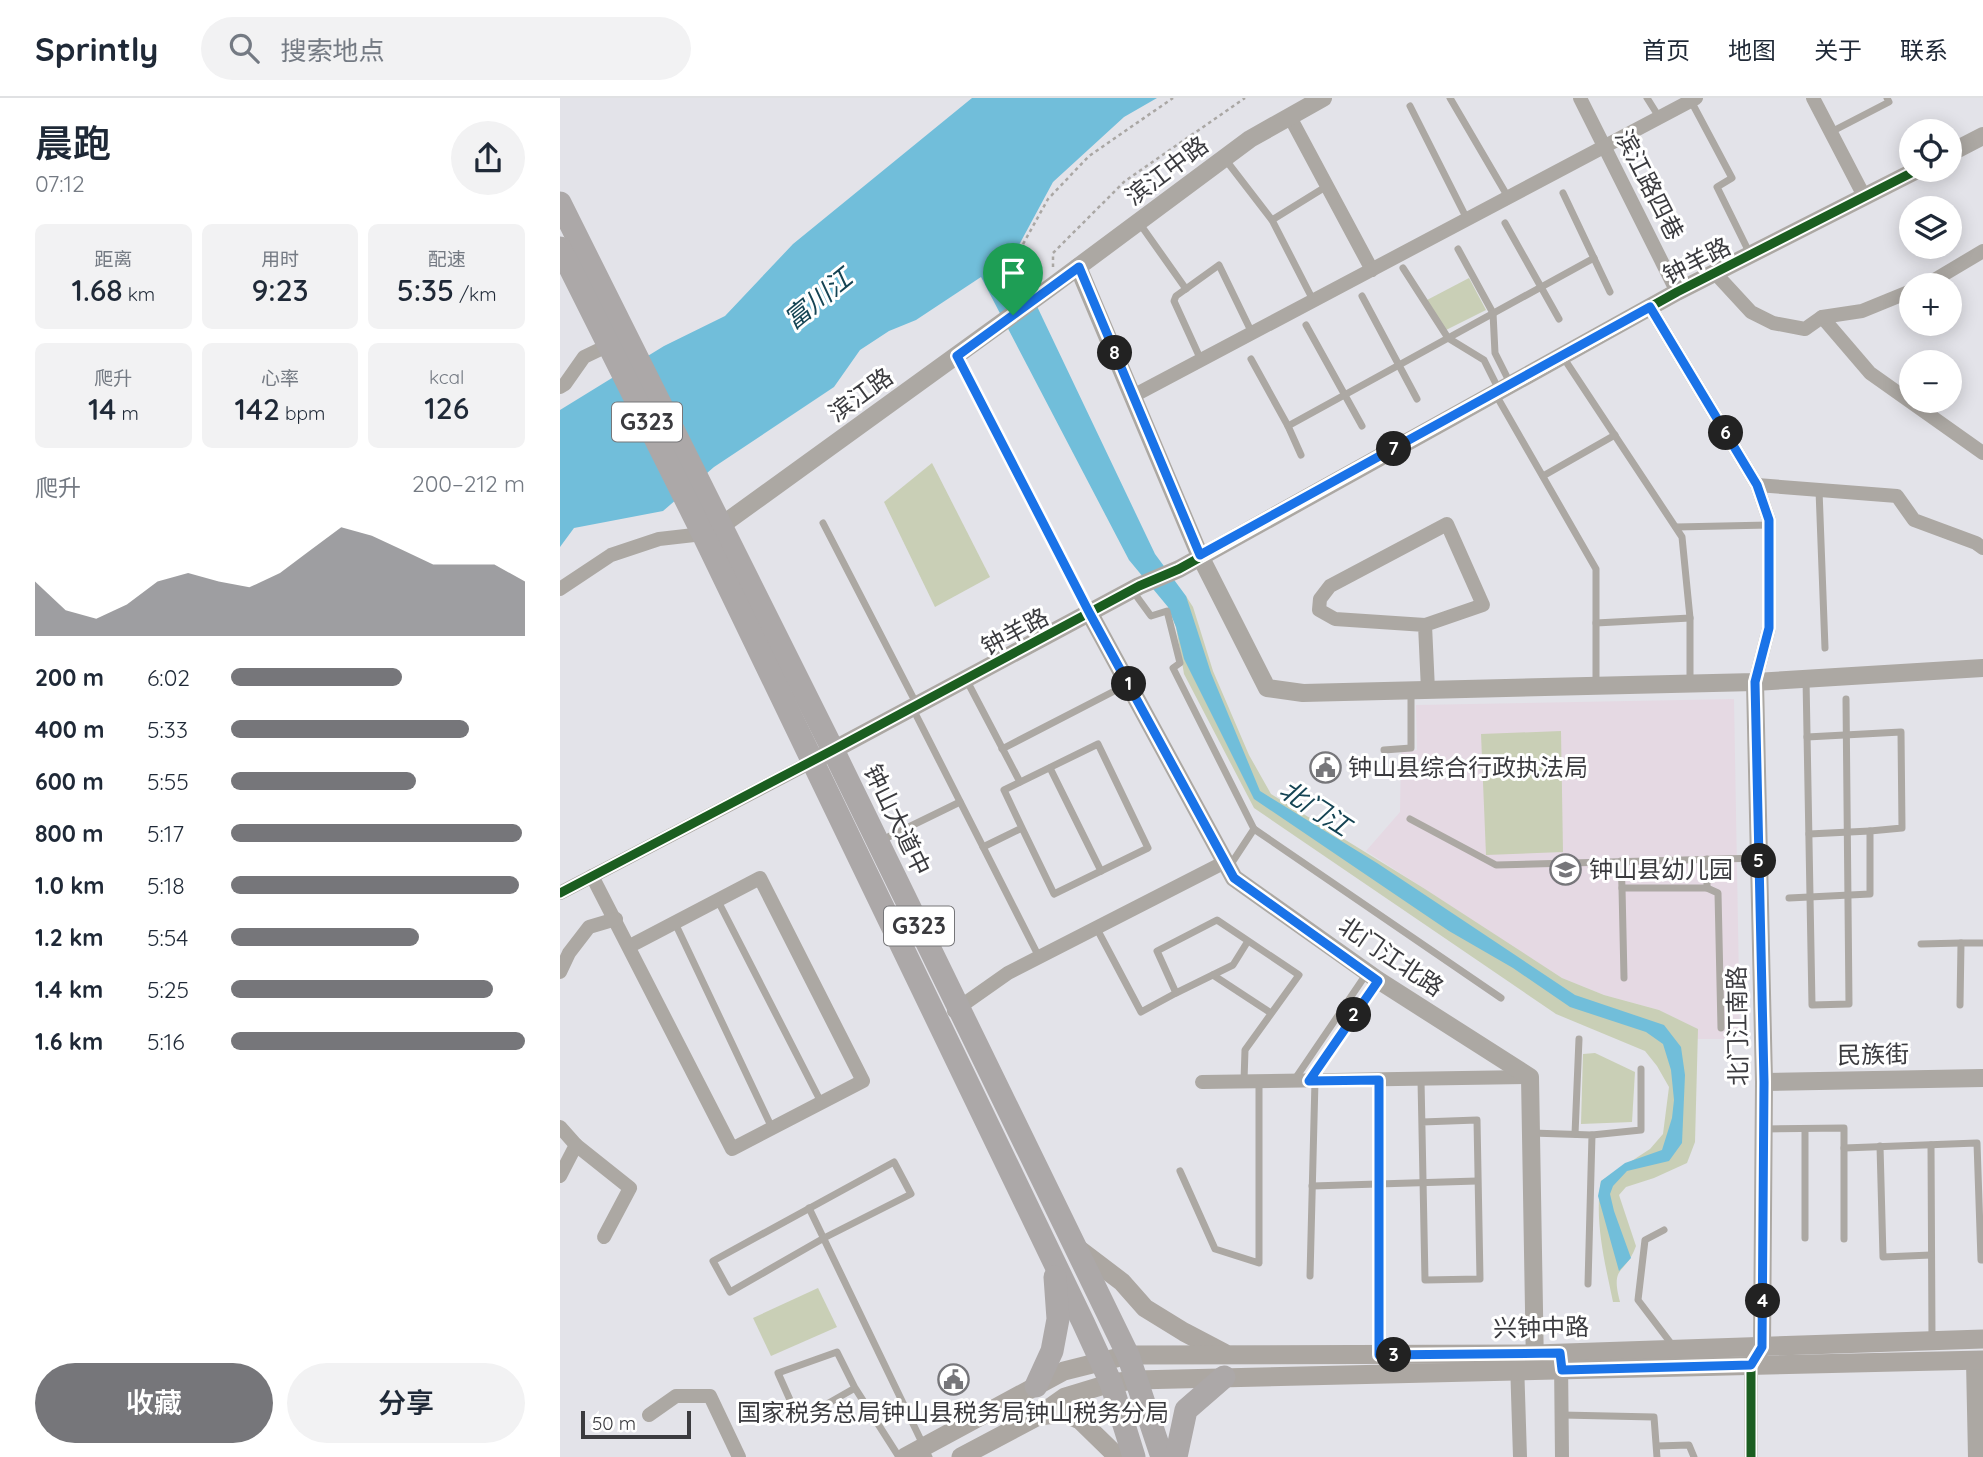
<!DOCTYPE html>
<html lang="zh">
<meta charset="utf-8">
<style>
:root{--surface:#fff;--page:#f2f2f3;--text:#1f2937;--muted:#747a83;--line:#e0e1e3;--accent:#76767a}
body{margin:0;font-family:Quicksand,"Noto Sans SC",sans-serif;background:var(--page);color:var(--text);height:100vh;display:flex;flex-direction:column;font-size:26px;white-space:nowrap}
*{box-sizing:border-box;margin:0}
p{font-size:23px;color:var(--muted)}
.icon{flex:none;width:38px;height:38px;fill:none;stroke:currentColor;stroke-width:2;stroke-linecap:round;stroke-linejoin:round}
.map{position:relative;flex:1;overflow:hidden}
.panel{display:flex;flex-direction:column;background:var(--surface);width:560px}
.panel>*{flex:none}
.buttons{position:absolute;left:1339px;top:21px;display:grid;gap:14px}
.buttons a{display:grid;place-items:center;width:63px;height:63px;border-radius:50%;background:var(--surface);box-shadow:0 4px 18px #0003;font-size:35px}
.scale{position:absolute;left:21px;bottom:18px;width:110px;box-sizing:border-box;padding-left:7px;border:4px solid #3b3b3f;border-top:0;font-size:19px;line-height:24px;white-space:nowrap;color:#3b3b3f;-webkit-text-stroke:5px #fff;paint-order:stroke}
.pin{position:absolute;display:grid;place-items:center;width:60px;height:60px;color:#fff;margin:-72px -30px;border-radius:50% 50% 50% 0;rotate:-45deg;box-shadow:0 0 7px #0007}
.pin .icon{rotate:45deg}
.km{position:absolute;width:35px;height:35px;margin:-18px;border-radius:50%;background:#222;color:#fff;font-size:19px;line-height:35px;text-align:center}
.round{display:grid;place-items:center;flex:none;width:74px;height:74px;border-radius:37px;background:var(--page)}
.summary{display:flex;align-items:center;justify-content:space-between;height:119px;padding:0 35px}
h1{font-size:38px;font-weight:600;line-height:52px}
.stats{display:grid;grid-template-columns:repeat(3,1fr);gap:10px;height:119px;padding:7px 35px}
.stats div{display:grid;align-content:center;border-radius:10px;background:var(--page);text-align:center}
.stats b{font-size:30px;font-weight:600}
.stats small{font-size:19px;font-weight:400}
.stats p{font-size:19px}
.chart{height:196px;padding:14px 35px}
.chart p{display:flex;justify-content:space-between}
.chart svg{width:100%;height:126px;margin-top:7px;fill:var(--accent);opacity:.7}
.action{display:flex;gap:14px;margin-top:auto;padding:14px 35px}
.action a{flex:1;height:80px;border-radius:42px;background:var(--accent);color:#fff;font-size:28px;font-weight:600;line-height:80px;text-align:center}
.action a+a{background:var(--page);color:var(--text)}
ul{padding:0 35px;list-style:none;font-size:23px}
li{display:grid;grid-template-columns:112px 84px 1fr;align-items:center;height:52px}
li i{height:18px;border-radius:9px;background:var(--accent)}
header{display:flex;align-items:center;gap:42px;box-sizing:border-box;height:98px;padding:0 35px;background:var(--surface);border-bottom:2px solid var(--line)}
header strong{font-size:33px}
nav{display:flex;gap:38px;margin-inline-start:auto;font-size:24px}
.search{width:490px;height:63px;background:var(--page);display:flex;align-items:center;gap:18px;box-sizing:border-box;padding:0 24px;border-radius:38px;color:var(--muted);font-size:26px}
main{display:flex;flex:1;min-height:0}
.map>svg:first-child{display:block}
.education{fill:#e5d9e3}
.green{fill:#c9cfb6}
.water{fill:#71beda}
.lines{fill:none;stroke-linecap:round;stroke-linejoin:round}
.path{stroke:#aaa7a4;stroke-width:2.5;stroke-dasharray:3.5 3.5;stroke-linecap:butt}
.service{stroke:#aca8a3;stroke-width:7}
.minor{stroke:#aca8a3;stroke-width:14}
.tertiary{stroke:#aca8a3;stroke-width:18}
.secondary{stroke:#aca7a2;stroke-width:19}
.trunk{stroke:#aca8a8;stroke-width:23}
.cycleway-casing{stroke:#fff;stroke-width:13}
.cycleway{stroke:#1b5e20;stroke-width:9}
.route-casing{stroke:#fff;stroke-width:14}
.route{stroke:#1a73e8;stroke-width:9}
.labels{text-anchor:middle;stroke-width:6;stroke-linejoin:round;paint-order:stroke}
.shield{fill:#fff;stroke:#767679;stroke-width:2}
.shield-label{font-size:23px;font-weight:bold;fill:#3b3b3f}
.street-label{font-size:24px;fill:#3b3b3f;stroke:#fff}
.poi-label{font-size:24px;fill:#3b3b3f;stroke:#fff;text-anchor:start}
.water-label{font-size:26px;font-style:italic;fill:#154454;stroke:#fff}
</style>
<header>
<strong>Sprintly</strong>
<div class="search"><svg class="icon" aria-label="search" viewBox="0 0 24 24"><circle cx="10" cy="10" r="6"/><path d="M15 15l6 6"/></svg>搜索地点</div>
<nav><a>首页</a><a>地图</a><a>关于</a><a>联系</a></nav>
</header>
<main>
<section class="panel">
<div class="summary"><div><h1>晨跑</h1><p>07:12</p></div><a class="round"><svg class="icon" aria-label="share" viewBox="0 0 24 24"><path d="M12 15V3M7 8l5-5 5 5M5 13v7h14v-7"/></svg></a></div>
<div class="stats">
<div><p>距离</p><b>1.68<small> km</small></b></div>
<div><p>用时</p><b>9:23</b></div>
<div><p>配速</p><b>5:35<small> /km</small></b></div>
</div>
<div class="stats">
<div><p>爬升</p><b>14<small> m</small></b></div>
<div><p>心率</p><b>142<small> bpm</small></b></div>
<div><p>kcal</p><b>126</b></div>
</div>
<div class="chart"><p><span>爬升</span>200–212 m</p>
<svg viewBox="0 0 160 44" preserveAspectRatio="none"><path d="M0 44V25L10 35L20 38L30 33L40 25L50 22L60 25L70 27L80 22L90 14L100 6L110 9L120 14L130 19L140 19L150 19L160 25V44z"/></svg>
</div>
<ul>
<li><b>200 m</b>6:02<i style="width:58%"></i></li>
<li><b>400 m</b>5:33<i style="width:81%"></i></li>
<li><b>600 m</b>5:55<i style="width:63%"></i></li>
<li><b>800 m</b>5:17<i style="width:99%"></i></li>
<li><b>1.0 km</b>5:18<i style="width:98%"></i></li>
<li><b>1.2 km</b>5:54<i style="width:64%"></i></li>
<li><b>1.4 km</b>5:25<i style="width:89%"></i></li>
<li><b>1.6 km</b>5:16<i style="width:100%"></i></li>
</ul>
<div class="action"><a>收藏</a><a>分享</a></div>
</section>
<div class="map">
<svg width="1423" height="1359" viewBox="0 0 1423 1359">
<rect width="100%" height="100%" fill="#e3e3e9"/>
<path class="education" d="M1174 601 1180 941H1137V931L1099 912 1044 897 1002 880 806 753 840 714 841 654 857 652 856 607Z"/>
<g class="green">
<path d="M909 180 926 212 886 232 867 202Z"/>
<path d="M372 365 430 479 375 509 324 404Z"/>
<path d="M626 498 633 509 653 573 689 657 711 696 865 791 1002 880 1044 897 1099 912 1138 931 1135 1044 1127 1065 1094 1080 1066 1089 1059 1097 1076 1148C1065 1178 1050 1166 1060 1204H1053C1045 1165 1034 1123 1041 1083L1090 1051 1103 1036 1109 989 1097 968 1085 953 996 916 694 710 624 576 616 529 608 509Z"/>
<path d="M1001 633 1003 754 926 757 921 636Z"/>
<path d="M1035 955 1075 974 1072 1024 1021 1026 1023 956Z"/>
<path d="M258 1190 277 1229 211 1258 193 1220Z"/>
</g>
<path class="water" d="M412 0H597L564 19 493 84 453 158 595 456 626 498 651 575 700 693 817 765 1015 897 1104 927 1121 949 1125 977 1122 1045 1109 1063 1067 1073 1053 1088 1050 1096 1054 1113 1071 1160 1059 1173 1038 1098 1041 1083 1065 1065 1102 1052 1112 1020 1114 1002 1111 972 1103 946 1086 934 1010 909 953 870 889 833 694 701 624 561 616 529 608 509 569 462 421 179 356 222 329 233 300 252 274 289 154 369 103 413 14 430 0 449V312L104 248 165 218 233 146Z"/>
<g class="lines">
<g class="path">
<path d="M493 169V155L565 83 685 0"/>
<path d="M471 183 457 157 488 101 529 58 613 0"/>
</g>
<g class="service">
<path d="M890 0 948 99"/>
<path d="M1087 0 1099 19"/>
<path d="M1131 3 1172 80 1157 89 1190 156"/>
<path d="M850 8 907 121"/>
<path d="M1271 34 1329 4 1327 0"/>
<path d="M665 61 712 122 753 202"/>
<path d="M1003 95 1050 194"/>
<path d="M712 122 767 88"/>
<path d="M945 125 999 221"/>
<path d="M580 126 626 191"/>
<path d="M898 151 933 215 935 255 950 285"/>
<path d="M843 170 888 240 924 262 939 292"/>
<path d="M802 198 857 301"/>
<path d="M746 227 802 328"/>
<path d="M397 258 530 515"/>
<path d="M1003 259 1122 439 1130 520 1036 525"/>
<path d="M691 261 728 328 741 357"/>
<path d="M641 262 614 203 616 198 659 167 692 235"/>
<path d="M936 297 1036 471V587"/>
<path d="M728 328 1034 160"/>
<path d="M983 378 1055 337"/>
<path d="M1259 392 1265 550"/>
<path d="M263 425 357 607"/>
<path d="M1116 429 1209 427"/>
<path d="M572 492 591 518 607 513 620 565 613 570 694 731 941 900"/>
<path d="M1246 581 1252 907 1289 906 1286 601"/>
<path d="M407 583 460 684"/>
<path d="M1130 586V520"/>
<path d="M353 611 479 859"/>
<path d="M442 651 566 587"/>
<path d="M824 652 851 650V594"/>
<path d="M490 670 541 773"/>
<path d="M850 721 936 767 1199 760"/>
<path d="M1249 736 1310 733"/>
<path d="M320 743 400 704"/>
<path d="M423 749 462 730 444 692 538 646 588 750 494 796 462 730"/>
<path d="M1061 763 1062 790"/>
<path d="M669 769 694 731"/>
<path d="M1147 790V761"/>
<path d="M1229 800 1310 796V733L1342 730 1341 634 1247 639"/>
<path d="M158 803 261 1004"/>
<path d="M115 825 212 1030"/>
<path d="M537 831 581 914 616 895"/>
<path d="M1361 846 1401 845"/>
<path d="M653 877 711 915"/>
<path d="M1064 880 1062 790H1147L1158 795 1161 930"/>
<path d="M1400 907 1401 845H1423"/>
<path d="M735 981 807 875"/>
<path d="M749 982 818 883"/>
<path d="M861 982 865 1182 920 1181 917 1022 862 1024"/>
<path d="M684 983 685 952 739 877 657 822 597 853 616 895 673 867 688 843"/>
<path d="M1204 1031 1284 1030V1141"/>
<path d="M1245 1031V1140"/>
<path d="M972 1035 1032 1037 1028 1186"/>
<path d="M1015 1036 1019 941"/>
<path d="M1032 1037 1081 1032V971"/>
<path d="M1371 1047 1372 1242"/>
<path d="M1320 1048 1323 1159 1371 1157"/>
<path d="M1284 1050 1417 1045 1421 1162H1423"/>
<path d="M334 1064 351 1096 264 1140 170 1194 153 1163Z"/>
<path d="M620 1073 655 1151 699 1165V983"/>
<path d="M752 1088 917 1083"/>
<path d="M249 1110 369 1359"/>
<path d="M1104 1132 1085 1142 1078 1202 1113 1248"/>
<path d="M750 1178 755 983"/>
<path d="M819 1254V982"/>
<path d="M295 1290 239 1322 218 1275 277 1254 295 1290 339 1359"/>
<path d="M1002 1317 1094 1319 1097 1359"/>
<path d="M1097 1348 1129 1347 1134 1359"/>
</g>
<g class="minor">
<path d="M1020 0 1117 194"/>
<path d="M1253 0 1304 98"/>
<path d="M730 19 812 172"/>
<path d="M1155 175 1191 214 1213 225 1245 231 1262 219 1310 275 1423 355"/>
<path d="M1366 187 1423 153"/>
<path d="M1090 209 1197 387 1209 422V530L1195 584"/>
<path d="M1262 219 1302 213 1351 193"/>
<path d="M0 289 5 286 24 259 49 247"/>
<path d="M573 298 1136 0"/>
<path d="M1197 387 1337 398 1354 422 1416 445 1423 450"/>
<path d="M0 491 51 457 99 441 143 436"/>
<path d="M865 527 923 507 887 426 770 488 760 501 759 512 775 521 865 527 868 592"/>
<path d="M32 778 172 1051 303 983 200 780 70 848"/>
<path d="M0 795 253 663"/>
<path d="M0 874 9 855 29 829 56 821"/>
<path d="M394 913 448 875 665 764"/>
<path d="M642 984 970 979"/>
<path d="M0 1029 16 1047 0 1078"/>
<path d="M16 1047 70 1090 44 1139"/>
<path d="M1001 1262 1002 1359"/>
<path d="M957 1264 960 1359"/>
<path d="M89 1317 116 1298H150L179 1359"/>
<path d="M1191 1359V1267"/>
</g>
<g class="tertiary">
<path d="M1390 55 1423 38"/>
<path d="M518 169 640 458 707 590 743 595 1195 584 1423 570"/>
<path d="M152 432 162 427 491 189 690 41 763 0"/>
<path d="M530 516 674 780 818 882 970 979 975 1270"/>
<path d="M1195 584 1204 984 1202 1249 1197 1258"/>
<path d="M262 658 579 488 619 471 1117 194 1357 72"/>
<path d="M1204 984 1423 980"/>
<path d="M1415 1263 1417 1359"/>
</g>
<g class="secondary">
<path d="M516 1149 562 1184 585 1210 624 1234 664 1255"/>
<path d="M479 1318 504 1315 520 1322 558 1359"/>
<path d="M345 1359 504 1273 568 1257 976 1256 1423 1241"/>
<path d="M401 1359 478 1318 505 1299 551 1285 576 1282 1423 1262"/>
</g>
<g class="trunk">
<path d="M0 105 273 652 568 1257 602 1359"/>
<path d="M0 150 143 436 523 1224 551 1285 574 1359"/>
<path d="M476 1288 492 1253 498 1221 495 1179"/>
<path d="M616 1359 626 1312 664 1279"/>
</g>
<defs>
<g id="cycleway">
<path d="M1090 209 1197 387 1209 422V530L1195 584 1204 984 1202 1249 1191 1267V1359"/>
<path d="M0 795 273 652 579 488 619 471 1117 194 1357 72"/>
</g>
</defs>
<use href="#cycleway" class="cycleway-casing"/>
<use href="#cycleway" class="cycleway"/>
</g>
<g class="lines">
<defs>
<path id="route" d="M519 169 640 457 1090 209 1197 387 1209 422V530L1195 584 1204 984 1202 1249 1191 1267 1002 1272 1000 1255 819 1257V982L749 983 818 883 674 780 530 516 397 258Z"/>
</defs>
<use href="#route" class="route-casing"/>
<use href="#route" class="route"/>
</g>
<defs>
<symbol id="civic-ring" viewBox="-11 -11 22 22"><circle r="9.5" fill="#fff" stroke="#76767a" stroke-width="1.5"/><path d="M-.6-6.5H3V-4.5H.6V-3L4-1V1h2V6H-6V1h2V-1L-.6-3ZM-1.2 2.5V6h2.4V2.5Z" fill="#76767a"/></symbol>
<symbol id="school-ring" viewBox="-11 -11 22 22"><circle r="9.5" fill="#fff" stroke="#76767a" stroke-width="1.5"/><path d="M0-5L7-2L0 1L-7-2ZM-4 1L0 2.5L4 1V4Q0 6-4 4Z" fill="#76767a"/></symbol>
</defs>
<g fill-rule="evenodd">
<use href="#civic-ring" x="748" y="652" width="35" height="35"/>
<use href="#school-ring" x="988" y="754" width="35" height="35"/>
<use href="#civic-ring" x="376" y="1264" width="35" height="35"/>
</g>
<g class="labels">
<g class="shield">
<rect x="52" y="304.5" width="70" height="39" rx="5"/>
<rect x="324" y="808.5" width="70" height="39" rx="5"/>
</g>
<g class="shield-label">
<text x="87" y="332">G323</text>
<text x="359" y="836">G323</text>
</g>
<g class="street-label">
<text transform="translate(607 73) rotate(-37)" y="8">滨江中路</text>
<text transform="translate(1089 87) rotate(63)" y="8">滨江路四巷</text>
<text transform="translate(1137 163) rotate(-27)" y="8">钟羊路</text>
<text transform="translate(301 297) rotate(-36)" y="8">滨江路</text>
<text transform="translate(455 534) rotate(-28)" y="8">钟羊路</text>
<text transform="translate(337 722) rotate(64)" y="8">钟山大道中</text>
<text transform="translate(831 859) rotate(34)" y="8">北门江北路</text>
<text transform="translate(1178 928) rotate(-91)" y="8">北门江南路</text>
<text transform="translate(1313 957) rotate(-1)" y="8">民族街</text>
<text transform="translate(981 1230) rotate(-1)" y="8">兴钟中路</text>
</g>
<g class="poi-label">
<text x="788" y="678">钟山县综合行政执法局</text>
<text x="1029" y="780">钟山县幼儿园</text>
<text x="393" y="1323" text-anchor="middle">国家税务总局钟山县税务局钟山税务分局</text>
</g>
<g class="water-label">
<text transform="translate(258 201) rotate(-39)" y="9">富川江</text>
<text transform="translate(755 710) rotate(33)" y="9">北门江</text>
</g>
</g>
</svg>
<div class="buttons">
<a><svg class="icon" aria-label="locate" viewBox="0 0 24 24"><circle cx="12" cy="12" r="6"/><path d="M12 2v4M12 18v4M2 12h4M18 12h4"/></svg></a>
<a><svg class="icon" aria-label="layers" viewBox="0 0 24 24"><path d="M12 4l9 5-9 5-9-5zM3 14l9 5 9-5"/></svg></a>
<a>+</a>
<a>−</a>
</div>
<div class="scale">50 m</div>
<div class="pin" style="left:453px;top:217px;background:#1e9e55"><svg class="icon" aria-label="arrive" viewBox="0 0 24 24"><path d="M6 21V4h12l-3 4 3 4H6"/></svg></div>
<b class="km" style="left:569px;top:586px">1</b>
<b class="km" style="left:794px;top:917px">2</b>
<b class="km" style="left:834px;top:1257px">3</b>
<b class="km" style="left:1203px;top:1203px">4</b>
<b class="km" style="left:1199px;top:763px">5</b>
<b class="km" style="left:1166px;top:335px">6</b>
<b class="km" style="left:834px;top:351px">7</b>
<b class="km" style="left:555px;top:255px">8</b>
</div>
</main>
